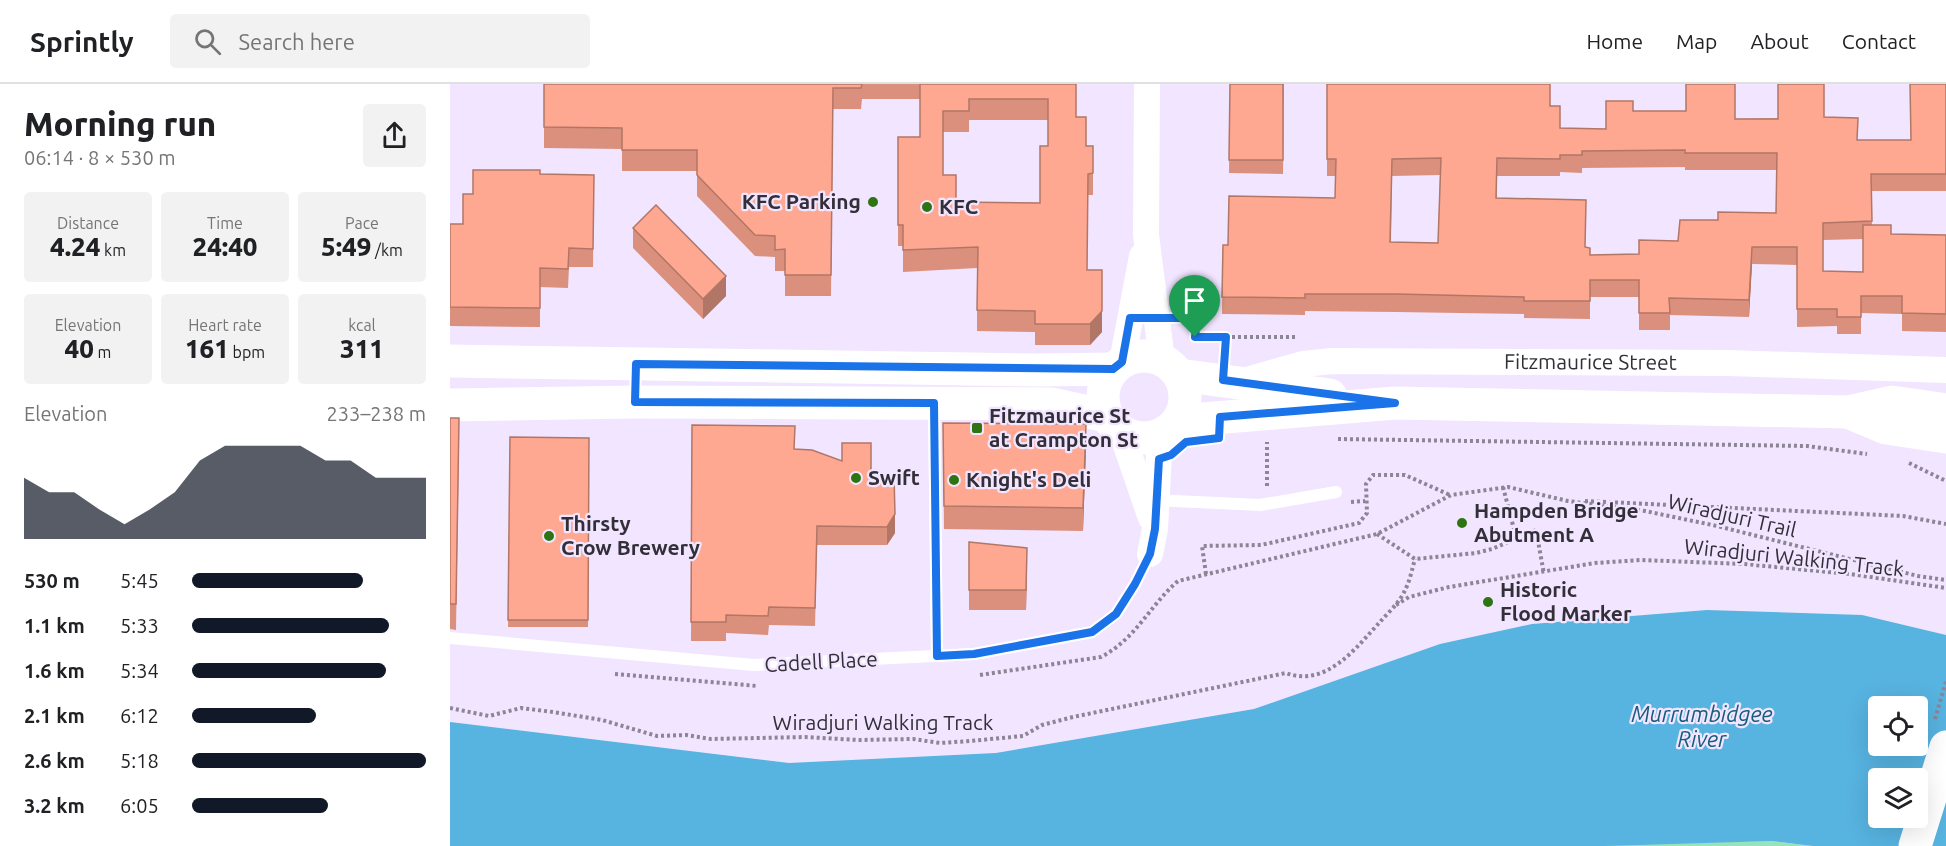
<!DOCTYPE html>
<meta charset="utf-8">
<style>
:root{--surface:#fff;--page:#f2f2f2;--text:#202124;--muted:#757577;--line:#e0e0e0;--accent:#111827}
body{margin:0;font-family:Ubuntu,sans-serif;background:var(--page);color:var(--text);height:100vh;display:flex;flex-direction:column;font-size:22px;white-space:nowrap}
*{box-sizing:border-box;margin:0}
p{font-size:20px;color:var(--muted)}
.icon{flex:none;width:33px;height:33px;fill:none;stroke:currentColor;stroke-width:2;stroke-linecap:round;stroke-linejoin:round}
.map{position:relative;flex:1;overflow:hidden}
.drawer{display:flex;flex-direction:column;background:var(--surface);width:450px}
.drawer>*{flex:none}
.controls{position:absolute;left:1418px;top:612px;display:grid;gap:12px}
.controls a{display:grid;place-items:center;width:60px;height:60px;border-radius:6px;background:var(--surface);box-shadow:0 6px 24px #0002;font-size:30px}
.pin{position:absolute;display:grid;place-items:center;width:51px;height:51px;color:#fff;margin:-62px -26px;border-radius:50% 50% 50% 0;rotate:-45deg;box-shadow:0 0 6px #0007}
.pin .icon{rotate:45deg}
.round{display:grid;place-items:center;flex:none;width:63px;height:63px;border-radius:6px;background:var(--page)}
.overview{display:flex;align-items:center;justify-content:space-between;height:102px;padding:0 24px}
h1{font-size:33px;font-weight:800;line-height:45px}
.stats{display:grid;grid-template-columns:repeat(3,1fr);gap:9px;height:102px;padding:6px 24px}
.stats div{display:grid;align-content:center;border-radius:6px;background:var(--page);text-align:center}
.stats b{font-size:26px;font-weight:800}
.stats small{font-size:16px;font-weight:400}
.stats p{font-size:16px}
.chart{height:168px;padding:12px 24px}
.chart p{display:flex;justify-content:space-between}
.chart svg{width:100%;height:108px;margin-top:6px;fill:var(--accent);opacity:.7}
ul{padding:0 24px;list-style:none;font-size:20px}
li{display:grid;grid-template-columns:96px 72px 1fr;align-items:center;height:45px}
li i{height:15px;border-radius:8px;background:var(--accent)}
header{display:flex;align-items:center;gap:36px;box-sizing:border-box;height:84px;padding:0 30px;background:var(--surface);border-bottom:2px solid var(--line)}
header strong{font-size:28px}
nav{display:flex;gap:33px;margin-inline-start:auto;font-size:21px}
.search{width:420px;height:54px;background:var(--page);display:flex;align-items:center;gap:15px;box-sizing:border-box;padding:0 21px;border-radius:6px;color:var(--muted);font-size:22px}
main{display:flex;flex:1;min-height:0}
.map>svg:first-child{display:block}
.green{fill:#99e3b9}
.water{fill:#57b3e0;fill-rule:evenodd}
.lines{fill:none;stroke-linecap:round;stroke-linejoin:round}
.path{stroke:#8c8595;stroke-width:4;stroke-dasharray:3 3;stroke-linecap:butt}
.service{stroke:#fff;stroke-width:12}
.minor{stroke:#fff;stroke-width:26}
.secondary{stroke:#fff;stroke-width:33}
.wall{fill:#db907d;fill-rule:evenodd}
.shaded-wall{fill:#b27666}
.building{fill:#ffa891;stroke:#b27666;stroke-width:1.5;fill-rule:evenodd}
.route-casing{stroke:#fff;stroke-width:12}
.route{stroke:#1a73e8;stroke-width:8}
.poi-dot{fill:#2f7413;stroke:#f1e5ff;stroke-width:2}
.labels{text-anchor:middle;stroke-width:4.5;stroke-linejoin:round;paint-order:stroke}
.poi-label{font-size:21px;font-weight:bold;fill:#332f38;stroke:#f1e5ff;text-anchor:start}
.street-label{font-size:21px;fill:#332f38;stroke:#f1e5ff}
.water-label{font-size:22px;font-style:italic;fill:#165d7c;stroke:#f1e5ff}
</style>
<header>
<strong>Sprintly</strong>
<div class="search"><svg class="icon" aria-label="search" viewBox="0 0 24 24"><circle cx="10" cy="10" r="6"/><path d="M15 15l6 6"/></svg>Search here</div>
<nav><a>Home</a><a>Map</a><a>About</a><a>Contact</a></nav>
</header>
<main>
<section class="drawer">
<div class="overview"><div><h1>Morning run</h1><p>06:14 · 8 × 530 m</p></div><a class="round"><svg class="icon" aria-label="share" viewBox="0 0 24 24"><path d="M12 15V3M7 8l5-5 5 5M5 13v7h14v-7"/></svg></a></div>
<div class="stats">
<div><p>Distance</p><b>4.24<small> km</small></b></div>
<div><p>Time</p><b>24:40</b></div>
<div><p>Pace</p><b>5:49<small> /km</small></b></div>
</div>
<div class="stats">
<div><p>Elevation</p><b>40<small> m</small></b></div>
<div><p>Heart rate</p><b>161<small> bpm</small></b></div>
<div><p>kcal</p><b>311</b></div>
</div>
<div class="chart"><p><span>Elevation</span>233–238 m</p>
<svg viewBox="0 0 160 44" preserveAspectRatio="none"><path d="M0 44V19L10 25L20 25L30 32L40 38L50 32L60 25L70 12L80 6L90 6L100 6L110 6L120 12L130 12L140 19L150 19L160 19V44z"/></svg>
</div>
<ul>
<li><b>530 m</b>5:45<i style="width:73%"></i></li>
<li><b>1.1 km</b>5:33<i style="width:84%"></i></li>
<li><b>1.6 km</b>5:34<i style="width:83%"></i></li>
<li><b>2.1 km</b>6:12<i style="width:53%"></i></li>
<li><b>2.6 km</b>5:18<i style="width:100%"></i></li>
<li><b>3.2 km</b>6:05<i style="width:58%"></i></li>
</ul>
</section>
<div class="map">
<svg width="1496" height="762" viewBox="0 0 1496 762">
<rect width="100%" height="100%" fill="#f1e5ff"/>
<path class="green" d="M1322 757 1363 762H1155L1163 760Z"/>
<path class="water" d="M1257 526 1412 531 1496 551V762H1363L1322 757 1155 762H0V638L339 679 546 669 804 625 990 560 1082 540ZM1428 622H1467V662H1428ZM1428 694H1467V734H1428Z"/>
<g class="lines">
<g class="path">
<path d="M732 234 747 235 745 253H776L775 267"/>
<path d="M776 253H847"/>
<path d="M888 355 1357 362 1417 370"/>
<path d="M1459 379 1496 397"/>
<path d="M817 402V358"/>
<path d="M1053 403 1066 453"/>
<path d="M1135 417 1453 432 1496 440"/>
<path d="M901 418 915 417"/>
<path d="M927 450 965 475 1026 469 1042 465 1086 446 1094 490"/>
<path d="M756 490 752 462 811 461 909 439 917 429 916 400 923 391H955L1000 411"/>
<path d="M946 521 959 513 999 503 1145 479 1191 476 1294 480 1400 490 1496 504"/>
<path d="M165 590 307 602"/>
<path d="M530 591 651 573C686 555 700 521 728 497L927 450 1001 411 1058 403 1118 417 1195 427 1267 442 1468 492 1496 496"/>
<path d="M0 624 39 632 71 624 103 628 152 636 207 652 236 651 261 655 355 653 409 656 463 655 490 659 520 657 573 652 592 641 623 633 836 589C876 604 906 564 929 539 938 529 950 518 955 506 960 497 962 485 965 475"/>
<path d="M1485 635 1496 597"/>
</g>
<g class="service">
<path d="M484 321 487 572"/>
<path d="M703 416 810 421 886 408"/>
<path d="M0 554 304 581 524 570 642 548 666 530 685 500 700 470"/>
</g>
<g class="minor">
<path d="M697 0 696 151 712 276"/>
<path d="M672 278 692 172"/>
<path id="s1" d="M793 297 853 280 882 277 1278 279 1496 286"/>
<path d="M672 350 701 434"/>
<path d="M700 470 705 445 710 351"/>
</g>
<g class="secondary">
<circle cx="694" cy="313" r="41"/>
<path d="M0 277 589 286 663 285"/>
<path d="M729 291 880 311"/>
<path d="M0 321 185 318 601 320 657 332"/>
<path d="M1398 328 1436 344 1496 353"/>
<path d="M728 337 945 319 1398 328 1442 318 1496 326"/>
<path d="M1465 762 1496 663"/>
</g>
</g>
<g class="wall">
<path d="M94 0H626V33L636 62H643V111H638L637 186 652 248 640 261H585V248L527 247V184L453 188V162H448V53H470V15H412L411 25H383L381 212H335V187H325V173L305 172 247 112V87H172V65L94 64ZM519 36H598V62L590 119 506 118 493 91V48H519Z"/>
<path d="M780 0H834L833 90 779 89Z"/>
<path d="M877 0 1100 22 1110 44 1156 45 1183 27 1285 35 1374 33 1408 56H1461L1496 0V107H1421L1422 141 1441 150 1496 151V248L1452 247V230L1411 229V250H1387V242L1347 243V181L1302 180 1299 233 1220 231V246H1189V213H1140V235L1074 234V230L946 228 855 227V231L772 230 773 161H778L885 114 886 92H877ZM1235 83V86H1327L1326 129 1268 136 1228 157 1189 170 1140 171 1135 163 1136 133 1047 114V92H1110V88L1132 89V84ZM990 91 988 159 941 158 942 92ZM1413 155V188L1373 187V156Z"/>
<path d="M90 90 144 91 143 183H119L118 204 90 203V243L0 242V140H13L23 110Z"/>
<path d="M183 144 276 212 253 235 183 164Z"/>
<path d="M0 334 9 359 6 546 0 545Z"/>
<path d="M493 339 636 363 633 447 494 445Z"/>
<path d="M242 341 345 365 421 393 445 449 437 461H367L365 542 319 541 318 551 276 549V557H241Z"/>
<path d="M60 353 139 354 138 543H58Z"/>
<path d="M519 458 577 484 576 526H519Z"/>
</g>
<g class="shaded-wall">
<path d="M1302 163V180L1299 233V216Z"/>
<path d="M276 192V212L253 235V215Z"/>
<path d="M652 207V248L640 261V240Z"/>
<path d="M636 340V363L633 447V424Z"/>
<path d="M445 430V449L437 461V443Z"/>
<path d="M577 464V484L576 526V506Z"/>
</g>
<g class="building">
<path d="M94 0H412L411 4H383L381 191H335V165L325 166V152L305 151 247 91V66H172V44L94 43Z"/>
<path d="M470 0H626V33H636V62H643V89L638 90 637 186H652V227L640 240H585V227L527 226 528 163 453 166V141H448V53H470ZM519 15H598V62H590V119L506 118V91H493V27H519Z"/>
<path d="M780 0H833V76H779Z"/>
<path d="M877 0H1100V22H1110V44L1156 45V17H1183V27H1236V0H1285V35H1328V0H1374V33L1408 34 1407 56H1461L1460 0H1496V90H1421L1422 137 1373 139V187L1413 188V141H1441V150L1496 151V230L1452 229V212H1411V233H1387V225H1347V163H1302L1299 216 1219 214 1220 229H1189V196H1140V217H1074V213L946 210H855V214L772 213 773 161H778L779 112 885 114 886 75H877ZM1235 66V69H1327L1326 129 1268 128V136H1230L1228 157 1189 156V170L1140 171V164L1135 163 1136 116 1046 114 1047 74 1110 75V71H1132V67ZM991 74 988 159 940 158 942 75Z"/>
<path d="M23 86H90V90L144 91 143 165 119 164 118 185 90 184V224L0 223V140H13V110H23Z"/>
<path d="M206 121 276 192 253 215 183 144Z"/>
<path d="M0 334H9L6 520H0Z"/>
<path d="M493 339 636 340 633 424 494 422Z"/>
<path d="M242 341 345 342 344 365 362 366 392 377V359H421V393L444 392 445 430 437 443 367 442 365 524 319 523 318 532 276 531V538H241Z"/>
<path d="M60 353 139 354 138 536H58Z"/>
<path d="M519 458 577 464 576 506H519Z"/>
</g>
<g class="lines">
<defs>
<path id="route" d="M680 234H747L745 253H776L773 296 945 319 770 333 769 354 736 358 721 371 709 375 705 445 700 470 685 500 666 530 642 548 524 570 487 572 484 319 185 318 186 280 663 285 672 278Z"/>
</defs>
<use href="#route" class="route-casing"/>
<use href="#route" class="route"/>
</g>
<g class="poi-dot">
<circle cx="423" cy="118" r="6"/>
<circle cx="477" cy="123" r="6"/>
<rect x="521" y="338" width="12" height="12" rx="3"/>
<circle cx="406" cy="394" r="6"/>
<circle cx="504" cy="396" r="6"/>
<circle cx="1012" cy="439" r="6"/>
<circle cx="99" cy="452" r="6"/>
<circle cx="1038" cy="518" r="6"/>
</g>
<g class="labels">
<g class="poi-label">
<text x="411" y="125" text-anchor="end">KFC Parking</text>
<text x="489" y="130">KFC</text>
<text x="539" y="339">Fitzmaurice St<tspan x="539" dy="24">at Crampton St</tspan></text>
<text x="418" y="401">Swift</text>
<text x="516" y="403">Knight's Deli</text>
<text x="1024" y="434">Hampden Bridge<tspan x="1024" dy="24">Abutment A</tspan></text>
<text x="111" y="447">Thirsty<tspan x="111" dy="24">Crow Brewery</tspan></text>
<text x="1050" y="513">Historic<tspan x="1050" dy="24">Flood Marker</tspan></text>
</g>
<g class="street-label">
<text dy="7" stroke="none"><textPath href="#s1" startOffset="350">Fitzmaurice Street</textPath></text>
<text transform="translate(1282 432) rotate(13)" y="7">Wiradjuri Trail</text>
<text transform="translate(1344 474) rotate(6)" y="7">Wiradjuri Walking Track</text>
<text transform="translate(371 578) rotate(-3)" y="7">Cadell Place</text>
<text x="433" y="646">Wiradjuri Walking Track</text>
</g>
<g class="water-label">
<text x="1252" y="638">Murrumbidgee<tspan x="1252" dy="25">River</tspan></text>
</g>
</g>
</svg>
<div class="controls">
<a><svg class="icon" aria-label="locate" viewBox="0 0 24 24"><circle cx="12" cy="12" r="6"/><path d="M12 2v4M12 18v4M2 12h4M18 12h4"/></svg></a>
<a><svg class="icon" aria-label="layers" viewBox="0 0 24 24"><path d="M12 4l9 5-9 5-9-5zM3 14l9 5 9-5"/></svg></a>
</div>
<div class="pin" style="left:745px;top:253px;background:#1e9e55"><svg class="icon" aria-label="arrive" viewBox="0 0 24 24"><path d="M6 21V4h12l-3 4 3 4H6"/></svg></div>
</div>
</main>
